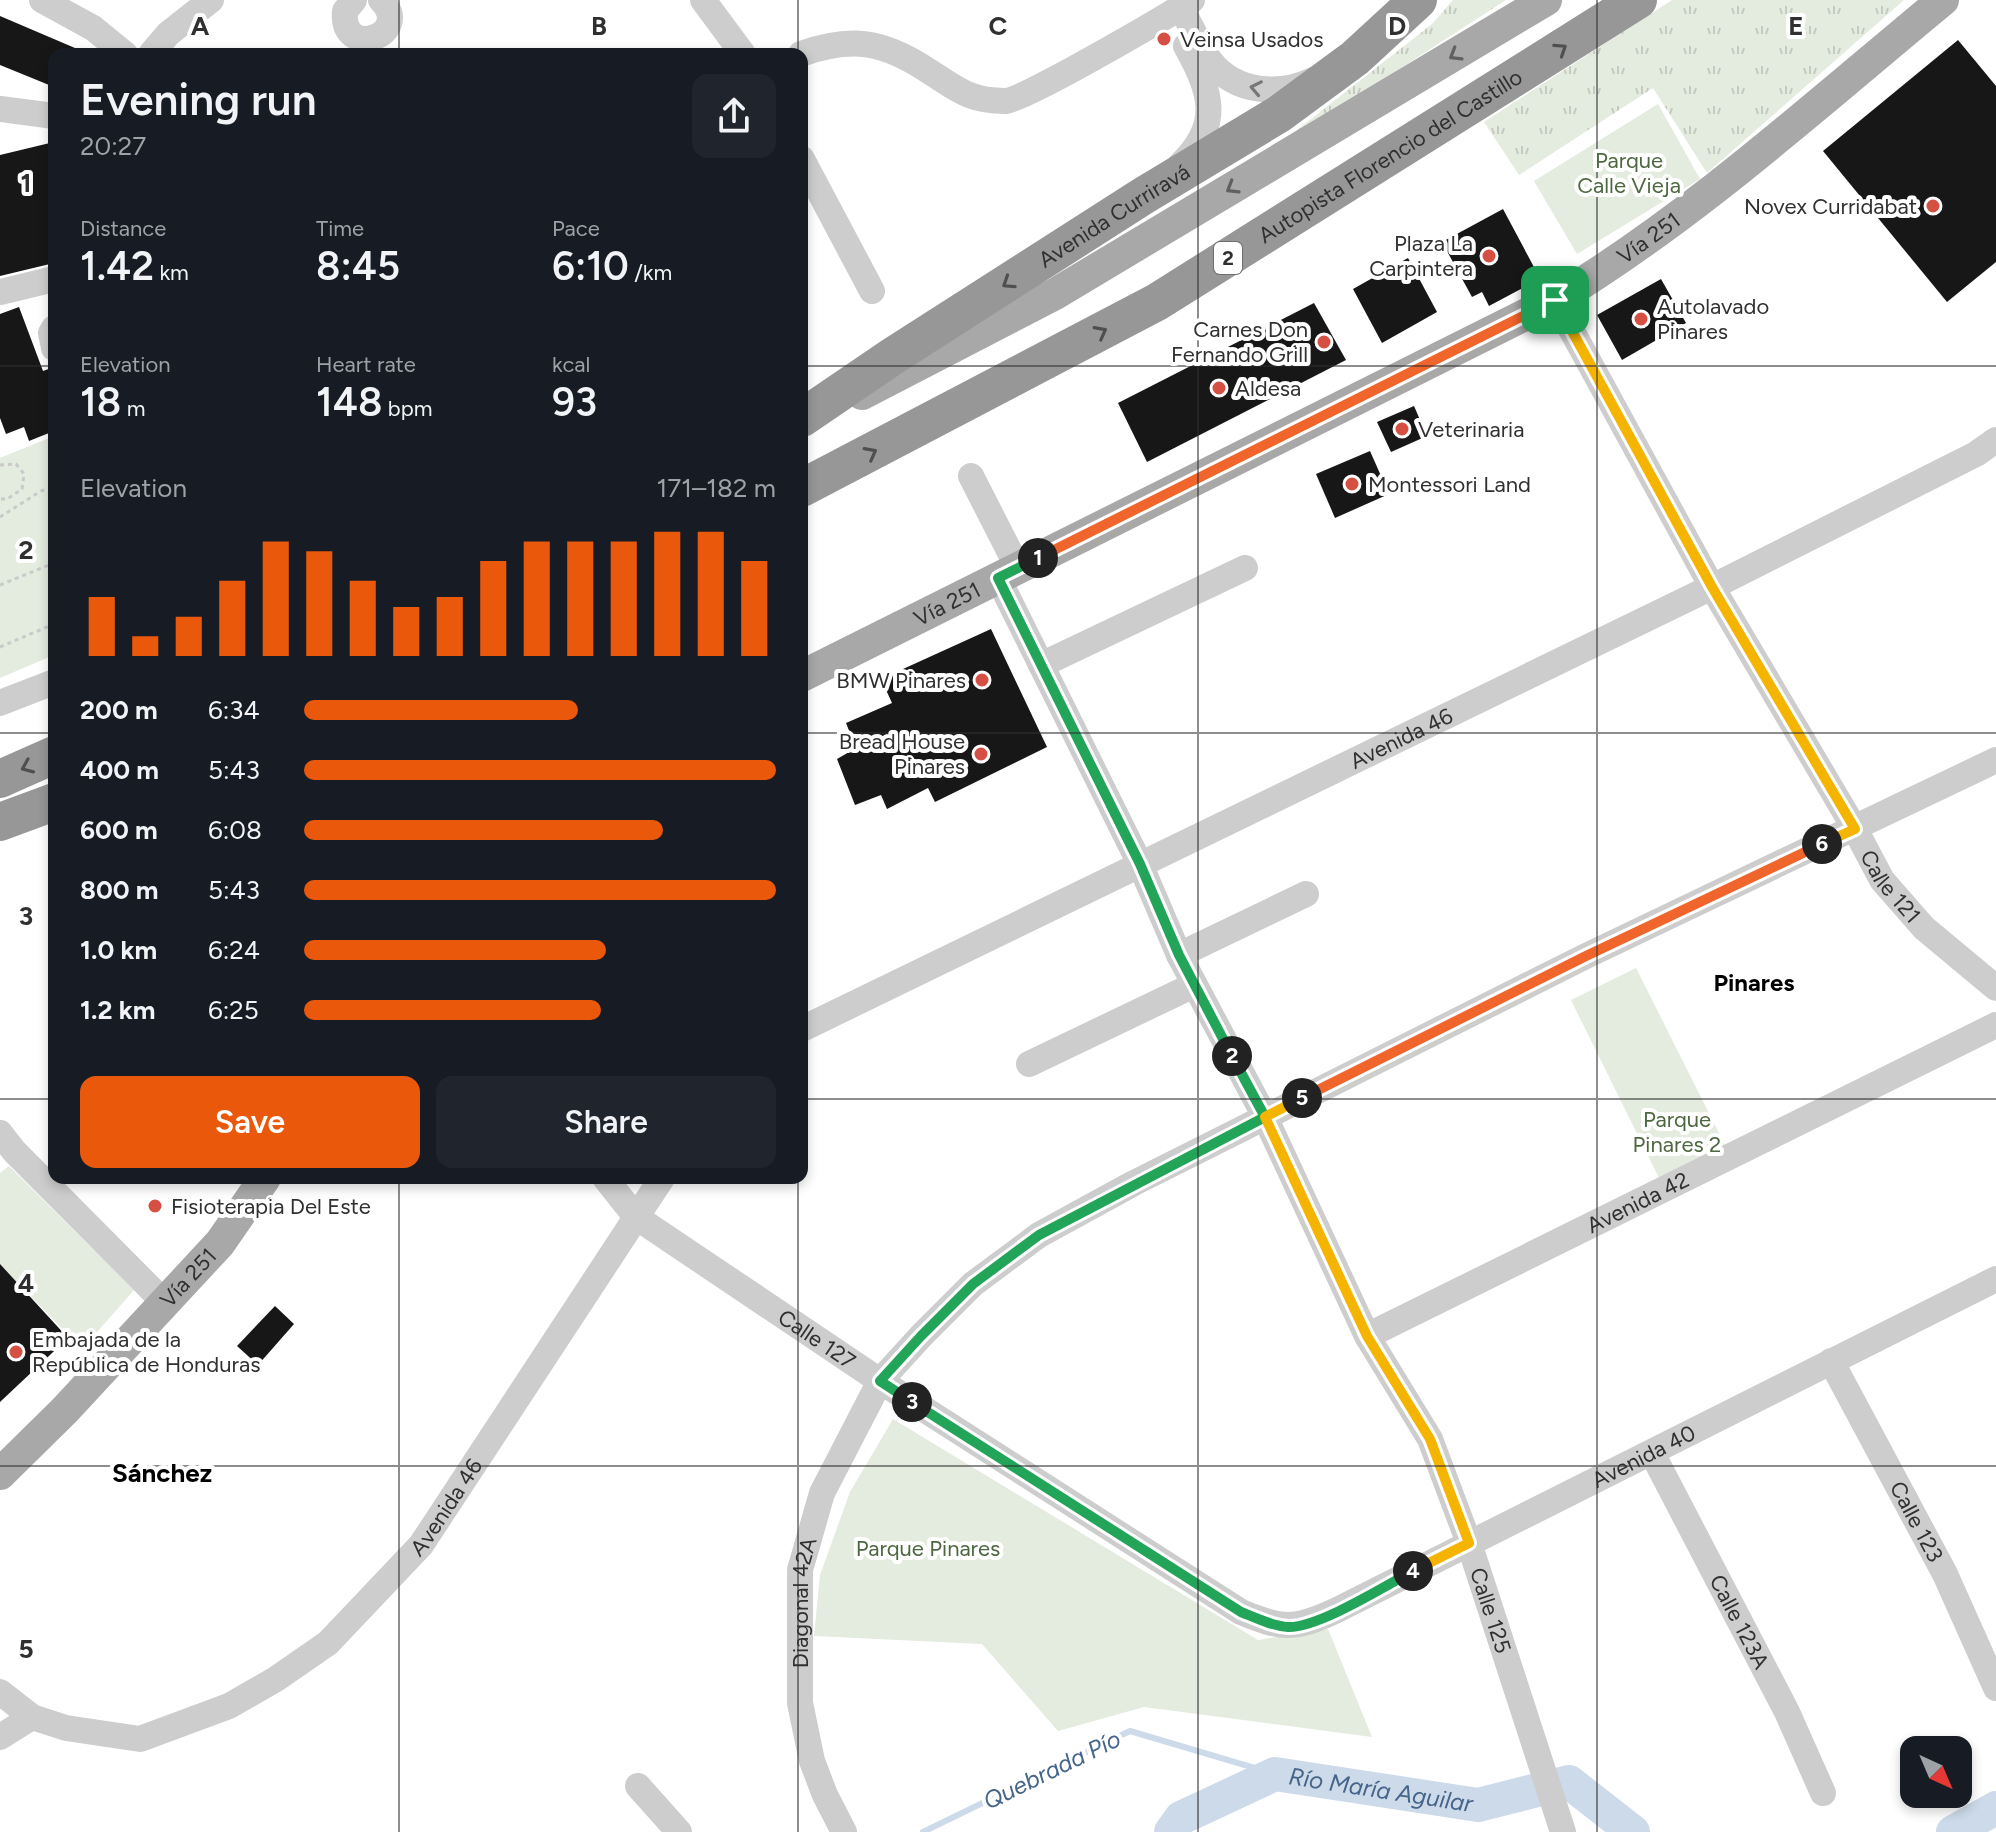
<!DOCTYPE html>
<meta charset="utf-8">
<style>
:root{--surface:#171b24;--page:#20242c;--text:#f1f3f6;--muted:#9ea1a6;--accent:#ea580c}
body{margin:0;font-family:Figtree,sans-serif;background:var(--page);color:var(--text);height:100vh;display:flex;flex-direction:column;font-size:30px;white-space:nowrap}
*{box-sizing:border-box;margin:0}
p{font-size:26px;color:var(--muted)}
.icon{flex:none;width:44px;height:44px;fill:none;stroke:currentColor;stroke-width:2;stroke-linecap:round;stroke-linejoin:round}
.map{position:relative;flex:1;overflow:hidden}
.drawer{position:absolute;left:48px;top:48px;width:760px;height:1136px;display:flex;flex-direction:column;background:var(--surface);border-radius:16px;box-shadow:0 4px 12px #0003}
.drawer>*{flex:none}
.needle{width:52px;rotate:136deg}
.fabs{position:absolute;left:1900px;top:1736px;display:grid;gap:16px}
.fabs a{display:grid;place-items:center;width:72px;height:72px;border-radius:16px;background:var(--surface);box-shadow:0 4px 12px #0003;font-size:40px}
.pin{position:absolute;display:grid;place-items:center;width:68px;height:68px;color:#fff;margin:-34px;border-radius:16px;box-shadow:0 4px 12px #0006}
.km{position:absolute;width:40px;height:40px;margin:-20px;border-radius:50%;background:#222;color:#fff;font-size:22px;line-height:40px;text-align:center}
.round{display:grid;place-items:center;flex:none;width:84px;height:84px;border-radius:16px;background:var(--page)}
.summary{display:flex;align-items:center;justify-content:space-between;height:136px;padding:0 32px}
h1{font-size:44px;font-weight:600;line-height:60px}
.figures{display:grid;grid-template-columns:repeat(3,1fr);gap:12px;height:136px;padding:8px 32px}
.figures div{display:grid;align-content:center}
.figures b{font-size:40px;font-weight:600}
.figures small{font-size:22px;font-weight:400}
.figures p{font-size:22px}
.chart{height:224px;padding:16px 32px}
.chart p{display:flex;justify-content:space-between}
.chart svg{width:100%;height:144px;margin-top:8px;stroke:var(--accent);stroke-width:6}
.primary-button{display:flex;gap:16px;margin-top:auto;padding:16px 32px}
.primary-button a{flex:1;height:92px;border-radius:16px;background:var(--accent);color:#fff;font-size:32px;font-weight:600;line-height:92px;text-align:center}
.primary-button a+a{background:var(--page);color:var(--text)}
ul{padding:0 32px;list-style:none;font-size:26px}
li{display:grid;grid-template-columns:128px 96px 1fr;align-items:center;height:60px}
li i{height:20px;border-radius:10px;background:var(--accent)}
.map>svg:first-child{display:block}
.grass{fill:url(#grass-tufts)}
.park{fill:#e4ebdf}
.lines{fill:none;stroke-linecap:round;stroke-linejoin:round}
.stream{stroke:#cddae9;stroke-width:6}
.river{stroke:#cddae9;stroke-width:34}
.building{fill:#171717}
.path{stroke:#cacaca;stroke-width:3;stroke-dasharray:4 4;stroke-linecap:butt}
.minor{stroke:#cdcdcd;stroke-width:26}
.major{stroke:#a8a8a8;stroke-width:32}
.highway{stroke:#979797;stroke-width:38}
.oneway{stroke:#4f4f4f}
.oneway2{stroke:#606060}
.oneway3{stroke:#777}
.split-1-casing{stroke:#fff;stroke-width:16}
.split-2-casing{stroke:#fff;stroke-width:16}
.split-3-casing{stroke:#fff;stroke-width:16}
.split-4-casing{stroke:#fff;stroke-width:16}
.split-5-casing{stroke:#fff;stroke-width:16}
.split-6-casing{stroke:#fff;stroke-width:16}
.split-7-casing{stroke:#fff;stroke-width:16}
.split-1{stroke:#f0652b;stroke-width:10}
.split-2{stroke:#22a559;stroke-width:10}
.split-3{stroke:#22a559;stroke-width:10}
.split-4{stroke:#22a559;stroke-width:10}
.split-5{stroke:#f5b400;stroke-width:10}
.split-6{stroke:#f0652b;stroke-width:10}
.split-7{stroke:#f5b400;stroke-width:10}
.grid{fill:none;stroke:#303030;stroke-width:2;stroke-opacity:0.55}
.poi-dot{fill:#d64f43;stroke:#fff;stroke-width:3}
.labels{text-anchor:middle;stroke-width:8;stroke-linejoin:round;paint-order:stroke}
.shield{fill:#fff;stroke:#6e6e6e;stroke-width:2}
.shield-label{font-size:20px;font-weight:bold;fill:#303030}
.poi-label{font-size:22px;fill:#303030;stroke:#fff;text-anchor:start}
.street-label{font-size:22px;fill:#303030;stroke:#fff}
.park-label{font-size:22px;fill:#4d6841;stroke:#fff}
.neighbourhood-label{font-size:24px;font-weight:bold;fill:#000;stroke:#fff}
.water-label{font-size:24px;font-style:italic;fill:#45658b;stroke:#fff}
.quarter-label{font-size:26px;font-weight:bold;fill:#000;stroke:#fff}
.grid-label{font-size:26px;text-anchor:middle;font-weight:bold;fill:#303030;stroke:#fff;stroke-width:8;stroke-linejoin:round;paint-order:stroke}
</style>
<div class="map">
<svg width="1996" height="1832" viewBox="0 0 1996 1832">
<defs>
<pattern id="grass-tufts" width="24" height="20" patternUnits="userSpaceOnUse" patternTransform="scale(2)"><rect width="24" height="20" fill="#e4ebdf"/><path d="M3 7l-1-3M5 7V3M7 7l1-3M15 17l-1-3M17 17v-4M19 17l1-3" fill="none" stroke="#c4cac0"/></pattern>
</defs>
<rect width="100%" height="100%" fill="#fff"/>
<g class="grass">
<path d="M1453 0H1506L1259 160 1432 24Z"/>
<path d="M1672 0H1904L1707 173 1653 88 1519 175 1484 122Z"/>
</g>
<g class="park">
<path d="M1658 104 1700 179 1577 254 1534 181Z"/>
<path d="M54 436V655L0 678V458Z"/>
<path d="M1636 968 1730 1155 1664 1188 1571 1000Z"/>
<path d="M9 1166 134 1290 82 1349 0 1265V1173Z"/>
<path d="M893 1419 1258 1640 1328 1629 1372 1737 1144 1707 1058 1731 982 1644 814 1636 820 1575 850 1492Z"/>
</g>
<g class="lines">
<path class="stream" d="M923 1832 1130 1731 1275 1774"/>
<g class="river">
<path id="s1" d="M1171 1832 1181 1818 1275 1774 1478 1805 1569 1782 1633 1832"/>
<path d="M1953 1832 1996 1808"/>
</g>
</g>
<g class="building">
<path d="M0 16 89 54H54V87L0 65Z"/>
<path d="M1958 40 1996 86V262L1947 302 1823 151Z"/>
<path d="M54 142V263L0 276V155Z"/>
<path d="M1503 209 1535 269 1527 273 1532 283 1489 306 1482 292 1472 297 1442 242Z"/>
<path d="M1408 258 1437 312 1382 343 1353 289Z"/>
<path d="M1661 279 1686 323 1622 360 1597 315Z"/>
<path d="M1314 303 1346 360 1147 462 1118 403Z"/>
<path d="M19 307 43 371 54 367V431L29 441 24 427 6 434 0 418V314Z"/>
<path d="M1414 406 1427 436 1391 452 1377 422Z"/>
<path d="M1370 451 1389 494 1335 518 1316 474Z"/>
<path d="M991 629 1047 747 935 802 928 788 887 809 881 795 855 805 837 759 856 748 846 723 892 703 881 679Z"/>
<path d="M0 1264 68 1338 0 1402Z"/>
<path d="M275 1306 294 1324 258 1365 237 1346Z"/>
</g>
<g class="lines">
<g class="path">
<path d="M0 465 16 464 24 474 22 489 7 499H0"/>
<path d="M0 517 41 491 54 487"/>
<path d="M0 585 54 563"/>
<path d="M0 647 54 624"/>
</g>
<g class="minor">
<path d="M42 0 93 28 125 54"/>
<path d="M354 0 345 11C340 61 415 35 381 0"/>
<path d="M703 0 743 54"/>
<path d="M1181 8C1191 25 1199 46 1211 62 1236 93 1279 96 1313 80"/>
<path d="M151 54 168 34 211 0"/>
<path d="M801 54C851 36 883 41 927 70 956 88 968 101 1005 101 1023 101 1169 15 1192 0"/>
<path d="M0 109 54 116"/>
<path d="M802 159 872 291"/>
<path d="M1180 165C1222 125 1212 93 1186 46"/>
<path d="M0 292 54 279"/>
<path id="s2" d="M1555 300 1712 587 1855 829 1882 880 1924 928 1996 988"/>
<path d="M54 328 51 333 54 348"/>
<path d="M971 476 1018 568"/>
<path id="s3" d="M998 578 1140 864 1179 955 1265 1117 1367 1336 1430 1439 1469 1543 1563 1832"/>
<path d="M1041 665 1245 568"/>
<path d="M0 703 54 682"/>
<path d="M1179 955 1306 894"/>
<path id="s4" d="M802 1029 1712 587 1976 454 1996 440"/>
<path d="M1029 1064 1194 985"/>
<path d="M0 1133 14 1151 165 1303"/>
<path id="s5" d="M605 1178 636 1217 880 1381 1241 1612C1282 1629 1294 1630 1335 1611L1996 1279"/>
<path id="s6" d="M1367 1336 1996 1025"/>
<path id="s7" d="M1831 1361 1945 1574 1996 1688"/>
<path id="s8" d="M1652 1453 1787 1712 1823 1793"/>
<path id="s9" d="M0 1692 32 1717 66 1728 140 1739 229 1706 276 1679 328 1643 421 1545 662 1178"/>
<path d="M0 1737 32 1717"/>
<path d="M638 1786 679 1832"/>
<path id="s10" d="M844 1832 825 1795 812 1761 800 1703V1570L822 1493 880 1381 921 1336 973 1284 1039 1235 1134 1183 1586 956 1996 760"/>
</g>
<g class="major">
<path d="M862 394 1055 294 1546 0"/>
<path id="s11" d="M802 676 1555 300C1695 215 1817 104 1943 0"/>
<path id="s12" d="M0 1474 65 1410 220 1243 265 1178"/>
</g>
<g class="highway">
<path id="s13" d="M802 418 893 356 1143 196 1279 114 1355 58 1418 0"/>
<path id="s14" d="M802 488 1157 302 1638 0"/>
<path d="M0 779 54 755"/>
<path d="M0 822 54 802"/>
</g>
</g>
<defs><path id="oneway-chevron" d="M-2-3.5L2.5 0L-2 3.5" fill="none" stroke-width="1.6" stroke-linecap="round" stroke-linejoin="round" transform="scale(2)"/></defs>
<g class="oneway">
<use href="#oneway-chevron" transform="translate(1561 49) rotate(-33)"/>
<use href="#oneway-chevron" transform="translate(1008 283) rotate(147)"/>
<use href="#oneway-chevron" transform="translate(1101 332) rotate(-28)"/>
<use href="#oneway-chevron" transform="translate(871 453) rotate(-28)"/>
<use href="#oneway-chevron" transform="translate(27 767) rotate(157)"/>
</g>
<g class="oneway2">
<use href="#oneway-chevron" transform="translate(1455 55) rotate(149)"/>
<use href="#oneway-chevron" transform="translate(1232 188) rotate(149)"/>
</g>
<use class="oneway3" href="#oneway-chevron" transform="translate(1256 88) rotate(-169)"/>
<g class="lines">
<defs>
<path id="split-1" d="M1038 558 1555 300"/>
<path id="split-2" d="M1038 558 998 578 1140 864 1179 955 1232 1056"/>
<path id="split-3" d="M912 1402 880 1381 921 1336 973 1284 1039 1235 1265 1117 1232 1056"/>
<path id="split-4" d="M912 1402 1241 1612C1256 1618 1272 1626 1288 1627 1318 1628 1385 1586 1413 1571"/>
<path id="split-5" d="M1302 1098 1265 1117 1367 1336 1430 1439 1469 1543 1413 1571"/>
<path id="split-6" d="M1302 1098 1586 956 1822 844"/>
<path id="split-7" d="M1555 300 1712 587 1855 829 1822 844"/>
</defs>
<use href="#split-1" class="split-1-casing"/>
<use href="#split-2" class="split-2-casing"/>
<use href="#split-3" class="split-3-casing"/>
<use href="#split-4" class="split-4-casing"/>
<use href="#split-5" class="split-5-casing"/>
<use href="#split-6" class="split-6-casing"/>
<use href="#split-7" class="split-7-casing"/>
<use href="#split-1" class="split-1"/>
<use href="#split-2" class="split-2"/>
<use href="#split-3" class="split-3"/>
<use href="#split-4" class="split-4"/>
<use href="#split-5" class="split-5"/>
<use href="#split-6" class="split-6"/>
<use href="#split-7" class="split-7"/>
</g>
<path class="grid" d="M399 0V54M798 0V54M1198 0V1832M1597 0V1832M0 366H54M802 366H1996M0 733H54M802 733H1996M0 1099H54M802 1099H1996M399 1178V1832M798 1178V1832M0 1466H1996"/>
<g class="poi-dot">
<circle cx="1164" cy="39" r="8"/>
<circle cx="1933" cy="206" r="8"/>
<circle cx="1489" cy="256" r="8"/>
<circle cx="1641" cy="319" r="8"/>
<circle cx="1324" cy="342" r="8"/>
<circle cx="1219" cy="388" r="8"/>
<circle cx="1402" cy="429" r="8"/>
<circle cx="1352" cy="484" r="8"/>
<circle cx="982" cy="680" r="8"/>
<circle cx="981" cy="754" r="8"/>
<circle cx="155" cy="1206" r="8"/>
<circle cx="16" cy="1352" r="8"/>
</g>
<g class="labels">
<rect class="shield" x="1214" y="242" width="28" height="32" rx="6"/>
<g class="shield-label">
<text x="1228" y="265">2</text>
</g>
<g class="poi-label">
<text x="1180" y="47">Veinsa Usados</text>
<text x="1917" y="214" text-anchor="end">Novex Curridabat</text>
<text x="1473" y="251" text-anchor="end">Plaza La<tspan x="1473" dy="25">Carpintera</tspan></text>
<text x="1657" y="314">Autolavado<tspan x="1657" dy="25">Pinares</tspan></text>
<text x="1308" y="337" text-anchor="end">Carnes Don<tspan x="1308" dy="25">Fernando Grill</tspan></text>
<text x="1235" y="396">Aldesa</text>
<text x="1418" y="437">Veterinaria</text>
<text x="1368" y="492">Montessori Land</text>
<text x="966" y="688" text-anchor="end">BMW Pinares</text>
<text x="965" y="749" text-anchor="end">Bread House<tspan x="965" dy="25">Pinares</tspan></text>
<text x="171" y="1214">Fisioterapia Del Este</text>
<text x="32" y="1347">Embajada de la<tspan x="32" dy="25">República de Honduras</tspan></text>
</g>
<g class="street-label">
<text dy="8" stroke="none"><textPath href="#s14" startOffset="676">Autopista Florencio del Castillo</textPath></text>
<text dy="8" stroke="none"><textPath href="#s13" startOffset="372">Avenida Curriravá</textPath></text>
<text dy="8" stroke="none"><textPath href="#s11" startOffset="954">Vía 251</textPath></text>
<text dy="8" stroke="none"><textPath href="#s11" startOffset="162">Vía 251</textPath></text>
<text dy="8" stroke="none"><textPath href="#s4" startOffset="666">Avenida 46</textPath></text>
<text dy="8" stroke="none"><textPath href="#s2" startOffset="676">Calle 121</textPath></text>
<text dy="8" stroke="none"><textPath href="#s6" startOffset="302">Avenida 42</textPath></text>
<text dy="8" stroke="none"><textPath href="#s12" startOffset="272">Vía 251</textPath></text>
<text dy="8" stroke="none"><textPath href="#s5" startOffset="268">Calle 127</textPath></text>
<text dy="8" stroke="none"><textPath href="#s5" startOffset="1216">Avenida 40</textPath></text>
<text dy="8" stroke="none"><textPath href="#s9" startOffset="544">Avenida 46</textPath></text>
<text dy="8" stroke="none"><textPath href="#s7" startOffset="182">Calle 123</textPath></text>
<text dy="8" stroke="none"><textPath href="#s10" startOffset="238">Diagonal 42A</textPath></text>
<text dy="8" stroke="none"><textPath href="#s3" startOffset="1146">Calle 125</textPath></text>
<text dy="8" stroke="none"><textPath href="#s8" startOffset="190">Calle 123A</textPath></text>
</g>
<g class="park-label">
<text x="1629" y="168">Parque<tspan x="1629" dy="25">Calle Vieja</tspan></text>
<text x="1677" y="1127">Parque<tspan x="1677" dy="25">Pinares 2</tspan></text>
<text x="928" y="1556">Parque Pinares</text>
</g>
<g class="neighbourhood-label">
<text x="1754" y="991">Pinares</text>
</g>
<g class="water-label">
<text transform="translate(1052 1770) rotate(-26)" y="8">Quebrada Pío</text>
<text dy="8" stroke="none"><textPath href="#s1" startOffset="228">Río María Aguilar</textPath></text>
</g>
<g class="quarter-label">
<text x="162" y="1482">Sánchez</text>
</g>
</g>
<g class="grid-label">
<text x="200" y="35">A</text>
<text x="599" y="35">B</text>
<text x="998" y="35">C</text>
<text x="1397" y="35">D</text>
<text x="1796" y="35">E</text>
<text x="26" y="192">1</text>
<text x="26" y="559">2</text>
<text x="26" y="925">3</text>
<text x="26" y="1292">4</text>
<text x="26" y="1658">5</text>
</g>
</svg>
<div class="fabs">
<a><svg class="needle" viewBox="-14 -14 28 28"><path d="M0-13l5 13h-10z" fill="#e53935"/><path d="M0 13l5-13h-10z" fill="#9ea1a6"/></svg></a>
</div>
<div class="pin" style="left:1555px;top:300px;background:#1e9e55"><svg class="icon" aria-label="arrive" viewBox="0 0 24 24"><path d="M6 21V4h12l-3 4 3 4H6"/></svg></div>
<b class="km" style="left:1038px;top:558px">1</b>
<b class="km" style="left:1232px;top:1056px">2</b>
<b class="km" style="left:912px;top:1402px">3</b>
<b class="km" style="left:1413px;top:1571px">4</b>
<b class="km" style="left:1302px;top:1098px">5</b>
<b class="km" style="left:1822px;top:844px">6</b>
<section class="drawer">
<div class="summary"><div><h1>Evening run</h1><p>20:27</p></div><a class="round"><svg class="icon" aria-label="share" viewBox="0 0 24 24"><path d="M12 15V3M7 8l5-5 5 5M5 13v7h14v-7"/></svg></a></div>
<div class="figures">
<div><p>Distance</p><b>1.42<small> km</small></b></div>
<div><p>Time</p><b>8:45</b></div>
<div><p>Pace</p><b>6:10<small> /km</small></b></div>
</div>
<div class="figures">
<div><p>Elevation</p><b>18<small> m</small></b></div>
<div><p>Heart rate</p><b>148<small> bpm</small></b></div>
<div><p>kcal</p><b>93</b></div>
</div>
<div class="chart"><p><span>Elevation</span>171–182 m</p>
<svg viewBox="0 0 160 44" preserveAspectRatio="none"><path d="M5 44V26M15 44V38M25 44V32M35 44V21M45 44V9M55 44V12M65 44V21M75 44V29M85 44V26M95 44V15M105 44V9M115 44V9M125 44V9M135 44V6M145 44V6M155 44V15"/></svg>
</div>
<ul>
<li><b>200 m</b>6:34<i style="width:58%"></i></li>
<li><b>400 m</b>5:43<i style="width:100%"></i></li>
<li><b>600 m</b>6:08<i style="width:76%"></i></li>
<li><b>800 m</b>5:43<i style="width:100%"></i></li>
<li><b>1.0 km</b>6:24<i style="width:64%"></i></li>
<li><b>1.2 km</b>6:25<i style="width:63%"></i></li>
</ul>
<div class="primary-button"><a>Save</a><a>Share</a></div>
</section>
</div>
